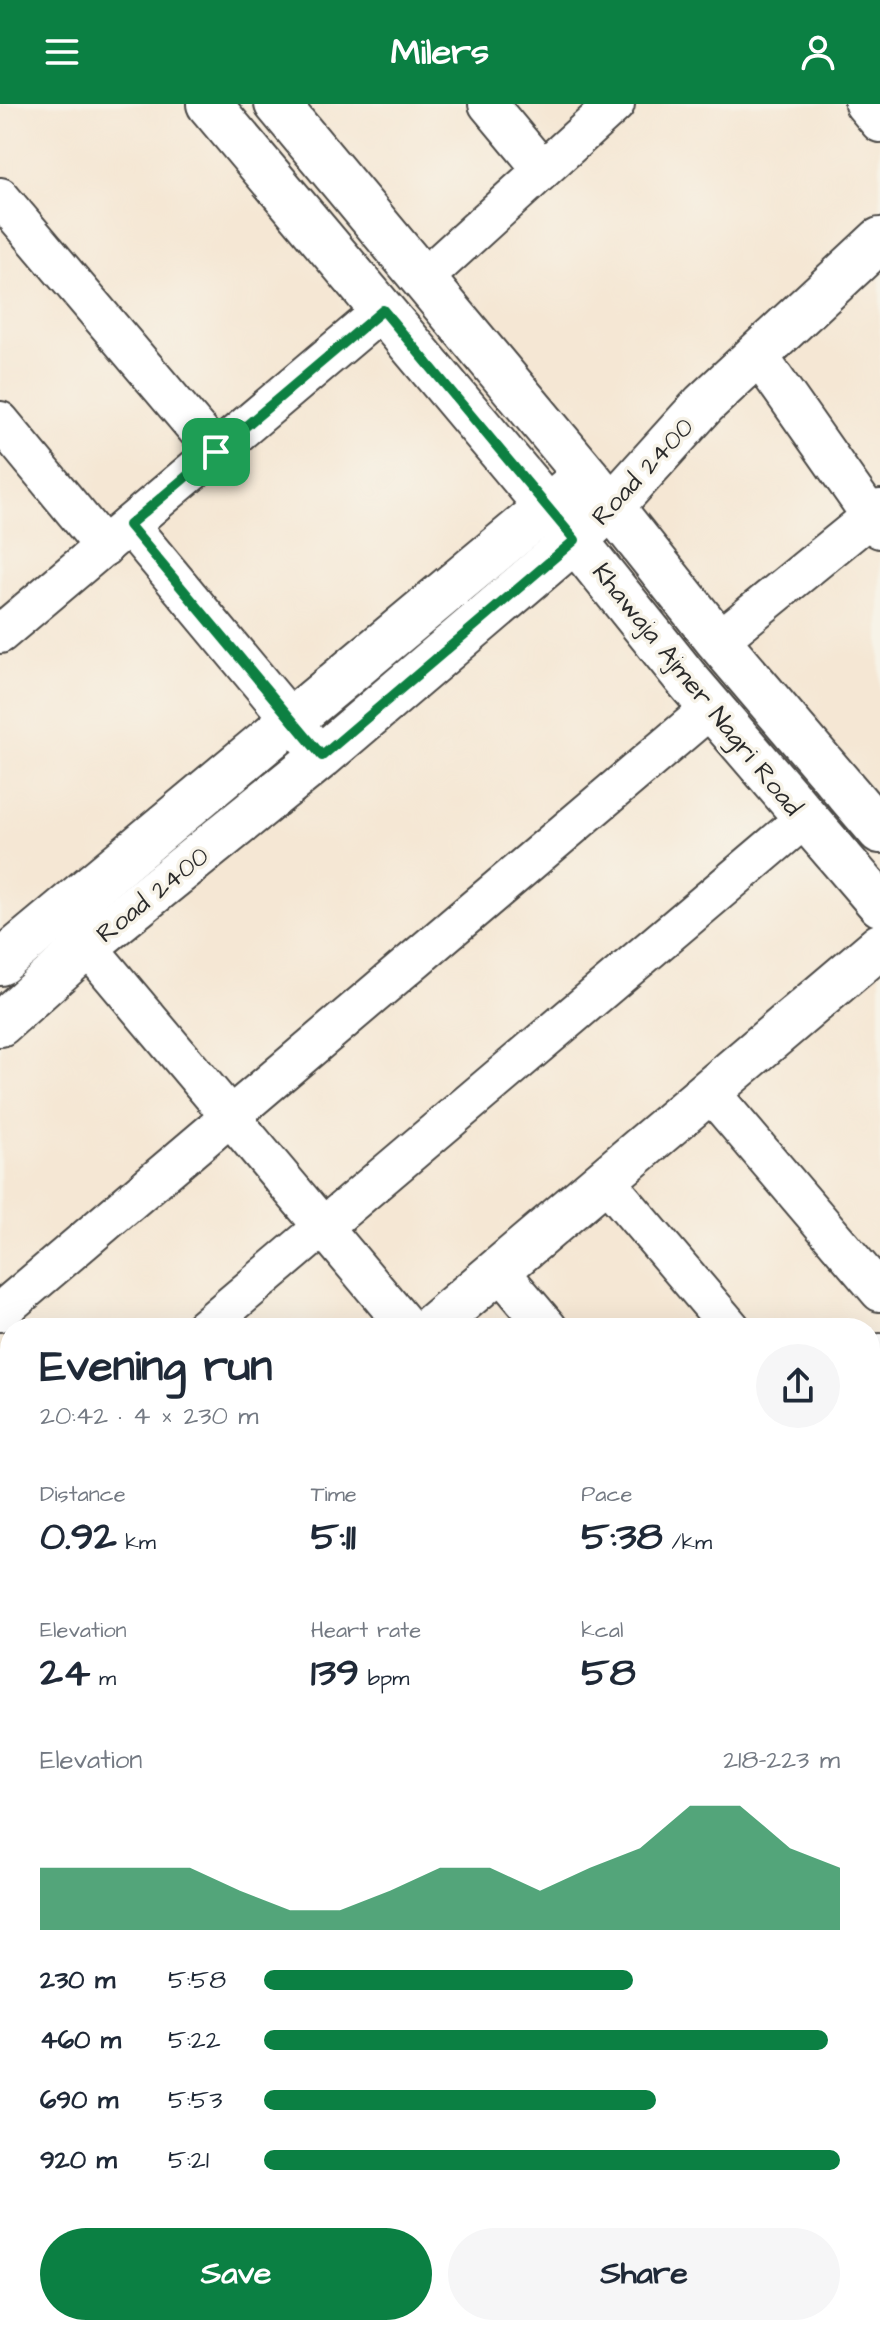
<!DOCTYPE html>
<meta charset="utf-8">
<style>
:root{--surface:#fff;--page:#f6f6f7;--text:#1f2937;--muted:#747a83;--accent:#0b8043}
body{margin:0;font-family:"Architects Daughter",sans-serif;background:var(--page);color:var(--text);height:100vh;display:flex;flex-direction:column;font-size:30px;white-space:nowrap}
*{box-sizing:border-box;margin:0}
p{font-size:26px;color:var(--muted)}
.icon{flex:none;width:44px;height:44px;fill:none;stroke:currentColor;stroke-width:2;stroke-linecap:round;stroke-linejoin:round}
.map{position:relative;flex:1;overflow:hidden}
.drawer{position:absolute;left:0px;top:1214px;width:880px;height:1018px;display:flex;flex-direction:column;background:var(--surface);border-radius:32px 32px 0 0;box-shadow:0 8px 32px #0002}
.drawer>*{flex:none}
.pin{position:absolute;display:grid;place-items:center;width:68px;height:68px;color:#fff;margin:-34px;border-radius:16px;box-shadow:0 4px 12px #0006}
.round{display:grid;place-items:center;flex:none;width:84px;height:84px;border-radius:42px;background:var(--page)}
.head{display:flex;align-items:center;justify-content:space-between;height:136px;padding:0 40px}
h1{font-size:44px;font-weight:800;line-height:60px}
.stats{display:grid;grid-template-columns:repeat(3,1fr);gap:12px;height:136px;padding:8px 40px}
.stats div{display:grid;align-content:center}
.stats b{font-size:40px;font-weight:800}
.stats small{font-size:22px;font-weight:400}
.stats p{font-size:22px}
.chart{height:224px;padding:16px 40px}
.chart p{display:flex;justify-content:space-between}
.chart svg{width:100%;height:144px;margin-top:8px;fill:var(--accent);opacity:.7}
.primary-button{display:flex;gap:16px;margin-top:auto;padding:16px 40px}
.primary-button a{flex:1;height:92px;border-radius:48px;background:var(--accent);color:#fff;font-size:32px;font-weight:800;line-height:92px;text-align:center}
.primary-button a+a{background:var(--page);color:var(--text)}
ul{padding:0 40px;list-style:none;font-size:26px}
li{display:grid;grid-template-columns:128px 96px 1fr;align-items:center;height:60px}
li i{height:20px;border-radius:10px;background:var(--accent)}
header{display:flex;justify-content:space-between;align-items:center;height:104px;padding:0 40px;background:var(--accent);color:#fff;font-size:36px;font-weight:800}
.map>svg:first-child{display:block}
.lines{fill:none;stroke-linecap:round;stroke-linejoin:round}
.street-casing{stroke:#494744;stroke-width:42}
.secondary-casing{stroke:#494744;stroke-width:48}
.street{stroke:#fff;stroke-width:38}
.secondary{stroke:#fff;stroke-width:44}
.route-casing{stroke:#fff;stroke-width:16}
.route{stroke:#0b8043;stroke-width:10}
.labels{text-anchor:middle;stroke-width:7;stroke-linejoin:round;paint-order:stroke}
.street-label{font-size:26px;fill:#2b2b2b;stroke:#f7f3e8}
</style>
<header><svg class="icon" aria-label="menu" viewBox="0 0 24 24"><path d="M4 6h16M4 12h16M4 18h16"/></svg>Milers<svg class="icon" aria-label="person" viewBox="0 0 24 24"><circle cx="12" cy="8" r="4"/><path d="M4 21q1-7 8-7t8 7"/></svg></header>
<div class="map">
<svg width="880" height="2231" viewBox="0 0 880 2231">
<rect width="100%" height="100%" fill="#f7f3e8"/>
<filter id="ink" filterUnits="userSpaceOnUse"><feTurbulence type="fractalNoise" baseFrequency=".0125" numOctaves="2"/><feDisplacementMap in="SourceGraphic" scale="16" xChannelSelector="R" yChannelSelector="G"/><feConvolveMatrix kernelMatrix="1 2 1 2 8 2 1 2 1" color-interpolation-filters="sRGB"/></filter>
<filter id="wash" filterUnits="userSpaceOnUse"><feTurbulence type="fractalNoise" baseFrequency=".006" numOctaves="4" result="noise"/><feDisplacementMap in="SourceGraphic" scale="32" xChannelSelector="R" yChannelSelector="G"/><feGaussianBlur stdDeviation="1.8" result="paint"/><feColorMatrix in="noise" values="0 0 0 0 0 0 0 0 0 0 0 0 0 0 0 0 0 1.4 0 .05"/><feComposite in="paint" operator="in"/></filter>
<g filter="url(#wash)">
<rect width="100%" height="100%" fill="#f5e7d4"/>
</g>
<g filter="url(#ink)">
<g class="lines">
<defs>
<g id="street">
<path d="M488 0 542 65"/>
<path d="M864 0 880 19"/>
<path d="M0 93 216 348"/>
<path d="M424 174 615 0"/>
<path d="M757 250 880 425"/>
<path d="M0 317 104 443"/>
<path d="M129 421 311 640"/>
<path d="M0 530 383 206"/>
<path d="M718 537 880 405"/>
<path d="M87 842 408 1224"/>
<path d="M710 988 880 1188"/>
<path d="M605 1076 731 1224"/>
<path d="M499 1166 548 1224"/>
<path d="M0 1208 711 604"/>
<path d="M204 1224 804 715"/>
<path d="M870 1257 880 1249"/>
<path d="M0 1397 10 1388"/>
<path d="M870 1604 880 1616"/>
<path d="M0 1649 10 1660"/>
<path d="M870 1808 880 1820"/>
<path d="M0 1876 10 1888"/>
<path d="M870 1878 880 1870"/>
<path d="M870 2022 880 2034"/>
<path d="M0 2082 10 2094"/>
<path d="M293 2222 300 2231"/>
<path d="M671 2222 678 2231"/>
<path d="M856 2222 863 2231"/>
<path d="M18 2231 29 2222"/>
<path d="M454 2231 464 2222"/>
</g>
<g id="secondary">
<path d="M209 0 575 436 685 573 880 800"/>
<path d="M277 0 586 371 718 537 880 727"/>
<path d="M0 859 570 384"/>
<path d="M0 920 87 842 322 652 575 436 612 402 704 300 880 136"/>
<path d="M430 1224 880 842"/>
<path d="M0 1588 10 1580"/>
</g>
</defs>
<use href="#street" class="street-casing"/>
<use href="#secondary" class="secondary-casing"/>
<use href="#street" class="street"/>
<use href="#secondary" class="secondary"/>
</g>
</g>
<g class="lines" filter="url(#ink)">
<defs>
<path id="route" d="M383 206 575 436 322 652 129 421Z"/>
</defs>
<use href="#route" class="route-casing"/>
<use href="#route" class="route"/>
</g>
<g class="labels">
<g class="street-label">
<text transform="translate(642 367) rotate(-47)" y="9">Road 2400</text>
<text transform="translate(698 585) rotate(51)" y="9">Khawaja Ajmer Nagri Road</text>
<text transform="translate(152 790) rotate(-39)" y="9">Road 2400</text>
</g>
</g>
</svg>
<div class="pin" style="left:216px;top:348px;background:#1e9e55"><svg class="icon" aria-label="arrive" viewBox="0 0 24 24"><path d="M6 21V4h12l-3 4 3 4H6"/></svg></div>
<section class="drawer">
<div class="head"><div><h1>Evening run</h1><p>20:42 · 4 × 230 m</p></div><a class="round"><svg class="icon" aria-label="share" viewBox="0 0 24 24"><path d="M12 15V3M7 8l5-5 5 5M5 13v7h14v-7"/></svg></a></div>
<div class="stats">
<div><p>Distance</p><b>0.92<small> km</small></b></div>
<div><p>Time</p><b>5:11</b></div>
<div><p>Pace</p><b>5:38<small> /km</small></b></div>
</div>
<div class="stats">
<div><p>Elevation</p><b>24<small> m</small></b></div>
<div><p>Heart rate</p><b>139<small> bpm</small></b></div>
<div><p>kcal</p><b>58</b></div>
</div>
<div class="chart"><p><span>Elevation</span>218–223 m</p>
<svg viewBox="0 0 160 44" preserveAspectRatio="none"><path d="M0 44V25L10 25L20 25L30 25L40 32L50 38L60 38L70 32L80 25L90 25L100 32L110 25L120 19L130 6L140 6L150 19L160 25V44z"/></svg>
</div>
<ul>
<li><b>230 m</b>5:58<i style="width:64%"></i></li>
<li><b>460 m</b>5:22<i style="width:98%"></i></li>
<li><b>690 m</b>5:53<i style="width:68%"></i></li>
<li><b>920 m</b>5:21<i style="width:100%"></i></li>
</ul>
<div class="primary-button"><a>Save</a><a>Share</a></div>
</section>
</div>
